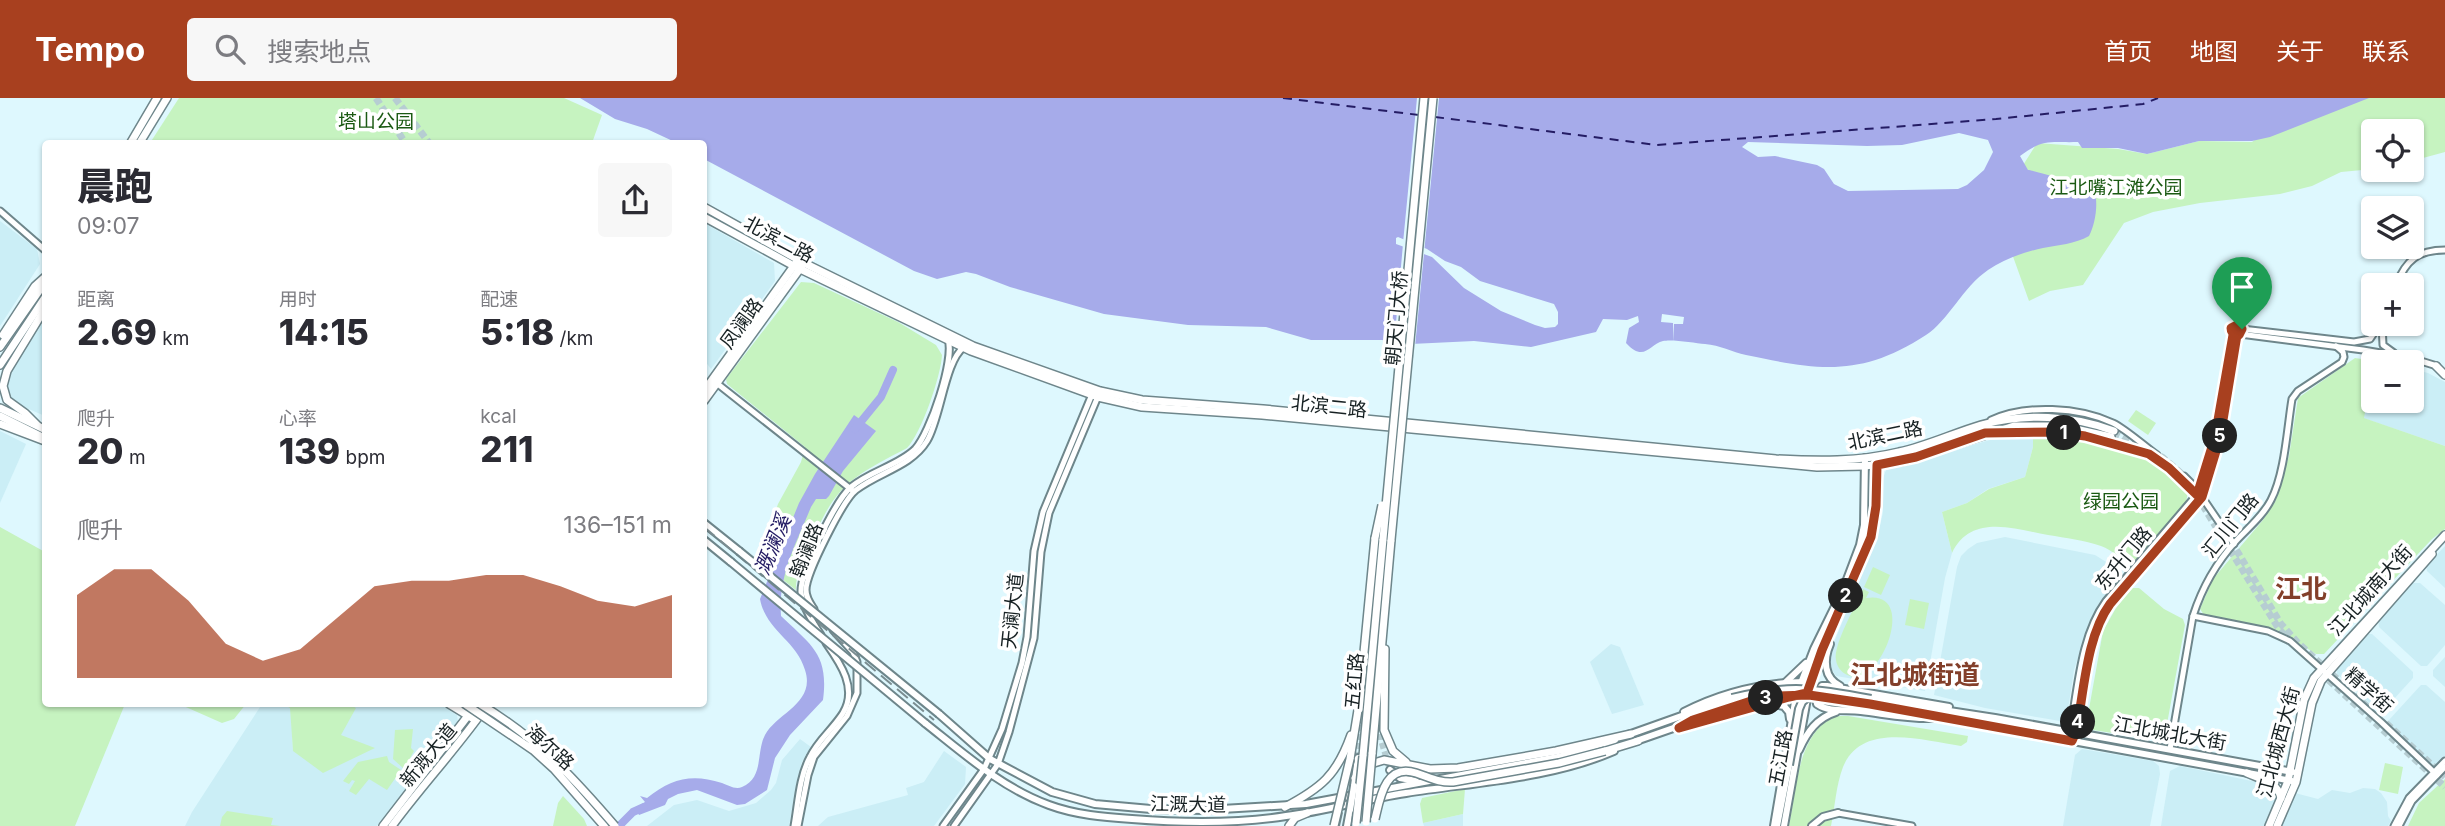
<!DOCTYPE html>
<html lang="zh">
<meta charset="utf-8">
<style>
:root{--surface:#fff;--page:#f7f7f7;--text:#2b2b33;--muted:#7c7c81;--accent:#a8401f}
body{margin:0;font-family:Inter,"Noto Sans SC",sans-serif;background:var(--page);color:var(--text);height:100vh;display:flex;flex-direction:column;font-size:26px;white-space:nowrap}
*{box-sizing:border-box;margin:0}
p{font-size:23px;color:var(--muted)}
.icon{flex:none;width:38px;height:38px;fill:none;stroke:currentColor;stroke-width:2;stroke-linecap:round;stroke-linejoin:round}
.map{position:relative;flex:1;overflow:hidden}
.drawer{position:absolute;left:42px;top:42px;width:665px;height:567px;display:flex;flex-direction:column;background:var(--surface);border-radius:7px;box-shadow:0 2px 5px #0004}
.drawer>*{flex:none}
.buttons{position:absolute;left:2361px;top:21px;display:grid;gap:14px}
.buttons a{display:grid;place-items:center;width:63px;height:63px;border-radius:7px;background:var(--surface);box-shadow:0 2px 5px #0004;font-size:35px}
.pin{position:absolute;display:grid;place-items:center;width:60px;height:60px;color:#fff;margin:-72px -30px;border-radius:50% 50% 50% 0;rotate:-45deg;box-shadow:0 0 7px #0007}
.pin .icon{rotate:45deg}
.km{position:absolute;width:35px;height:35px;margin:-18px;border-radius:50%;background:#222;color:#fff;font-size:19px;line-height:35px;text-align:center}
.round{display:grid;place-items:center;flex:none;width:74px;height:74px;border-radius:7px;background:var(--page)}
.overview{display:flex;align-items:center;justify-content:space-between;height:119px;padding:0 35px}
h1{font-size:38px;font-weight:800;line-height:52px}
.figures{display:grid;grid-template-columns:repeat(3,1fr);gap:10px;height:119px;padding:7px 35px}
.figures div{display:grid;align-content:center}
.figures b{font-size:35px;font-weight:800}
.figures small{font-size:19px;font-weight:400}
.figures p{font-size:19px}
.chart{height:196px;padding:14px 35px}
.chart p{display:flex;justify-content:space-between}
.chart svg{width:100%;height:126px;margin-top:7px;fill:var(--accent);opacity:.7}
header{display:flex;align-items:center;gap:42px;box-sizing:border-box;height:98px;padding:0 35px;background:var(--accent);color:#fff}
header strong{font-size:33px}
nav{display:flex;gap:38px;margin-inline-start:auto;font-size:24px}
.search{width:490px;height:63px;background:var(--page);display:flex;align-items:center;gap:18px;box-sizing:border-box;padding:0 24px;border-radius:7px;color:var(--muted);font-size:26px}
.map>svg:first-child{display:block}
.built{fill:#cbeef6;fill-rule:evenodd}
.green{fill:#c6f3c0}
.water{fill:#a6abea;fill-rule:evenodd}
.pier{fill:#def8fe}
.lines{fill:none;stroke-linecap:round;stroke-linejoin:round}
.river{stroke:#a6abea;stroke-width:8}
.ferry{stroke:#241c64;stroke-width:2;stroke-dasharray:9 7;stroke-linecap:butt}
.secondary-tunnel{stroke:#b6cdd2;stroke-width:6;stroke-dasharray:6 3;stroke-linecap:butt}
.primary-tunnel{stroke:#b6cdd2;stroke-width:7;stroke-dasharray:7 3.5;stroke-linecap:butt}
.tertiary-casing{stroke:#6e868b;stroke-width:9}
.secondary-casing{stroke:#6e868b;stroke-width:10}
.primary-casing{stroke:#6e868b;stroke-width:10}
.trunk-casing{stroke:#6e868b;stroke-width:10}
.tertiary{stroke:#fff;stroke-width:5}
.secondary{stroke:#fff;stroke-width:6}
.primary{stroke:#fff;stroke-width:7}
.trunk{stroke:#fff;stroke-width:7}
.rail{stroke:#7b8d91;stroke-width:2;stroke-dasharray:14 7;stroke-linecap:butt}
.secondary-bridge-casing{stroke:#6e868b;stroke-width:10;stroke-linecap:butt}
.primary-bridge-casing{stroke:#6e868b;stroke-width:10;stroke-linecap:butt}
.trunk-bridge-casing{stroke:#6e868b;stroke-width:10;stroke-linecap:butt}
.secondary-bridge{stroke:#fff;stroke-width:6}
.primary-bridge{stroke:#fff;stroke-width:7}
.trunk-bridge{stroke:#fff;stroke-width:7}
.route-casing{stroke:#fff;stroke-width:14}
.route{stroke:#a8401f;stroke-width:9}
.labels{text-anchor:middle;stroke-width:7;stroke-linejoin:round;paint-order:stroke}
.park-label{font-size:19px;fill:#1b5a13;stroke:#fff}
.street-label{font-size:19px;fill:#172123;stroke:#fff}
.water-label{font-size:21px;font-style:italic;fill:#241c64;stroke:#fff}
.district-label{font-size:26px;font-weight:bold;fill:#833f2a;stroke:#fff}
</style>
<header>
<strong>Tempo</strong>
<div class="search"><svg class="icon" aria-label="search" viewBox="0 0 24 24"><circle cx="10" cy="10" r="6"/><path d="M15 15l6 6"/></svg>搜索地点</div>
<nav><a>首页</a><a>地图</a><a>关于</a><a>联系</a></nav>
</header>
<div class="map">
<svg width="2445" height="728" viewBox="0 0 2445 728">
<rect width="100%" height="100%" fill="#def8fe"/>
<g class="built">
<path d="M0 123 37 151 40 166 0 228Z"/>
<path d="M704 125 774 165 775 183 711 271 704 262Z"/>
<path d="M45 216V318L17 306 10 299 7 288 12 271Z"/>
<path d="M2373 267V303H2412V271L2428 275 2445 284V348L2363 320Z"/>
<path d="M0 333 26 346 0 405Z"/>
<path d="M2033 336V349L2025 379 1988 391 1967 405 1942 414 1952 455 1945 480 1925 593 1836 578 1831 570 1830 554 1878 437 1883 414 1882 383 1886 372 1990 342Z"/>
<path d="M2005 439 2095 457 2119 472 2120 479 2098 507 2090 523 2074 572 2067 618 2060 623 1985 610 1934 597 1957 469 1961 458 1968 451 1977 445Z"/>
<path d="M2445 448V490L2427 473 2426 468Z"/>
<path d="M2412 485H2420L2445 507V547L2427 568H2421L2379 529 2378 522Z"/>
<path d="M2366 536H2372L2413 574V580L2383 613H2378L2337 576V570Z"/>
<path d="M1611 546 1620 549 1644 607 1612 616 1590 564Z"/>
<path d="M2445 559V589L2433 578V572Z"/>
<path d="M2421 587H2426L2445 604V658L2437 666H2432L2389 627V622Z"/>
<path d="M262 606 285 608 283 606H439L457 617 458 624 377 728H185L192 714ZM291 610 341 637 293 653Z"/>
<path d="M800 641 811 649 802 664 789 728H647L674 707 697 702 729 713 756 705 771 692 776 685 782 662Z"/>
<path d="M2082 651 2153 663 2159 668 2160 676 2150 728H2063L2075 657Z"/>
<path d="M944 653 966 669 965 686 934 728H818L828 719 908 697 906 690 924 684Z"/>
<path d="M2180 668 2266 686 2276 695V699L2265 728H2161L2170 673Z"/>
<path d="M2363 690 2375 691 2381 695 2387 704 2388 718 2391 723 2388 728H2282L2295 695 2318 701 2332 692 2350 695Z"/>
<path d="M1463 716V728H1424L1423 725Z"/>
</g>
<g class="green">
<path d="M179 0H564L602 17 592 45H150Z"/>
<path d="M2360 0H2445V54L2412 63V33H2373V71L2341 74 2312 88 2280 96 2200 105 2153 114 2124 125 2083 187 2050 193 2029 203 2011 153 2020 72 2037 45 2118 51 2147 56 2199 43 2252 44 2265 34Z"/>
<path d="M801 184 814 185 898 224 936 247 942 257C941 278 921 336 907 350 848 381 834 388 809 451 803 464 795 478 796 492L758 462 778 406 801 364 805 349 727 286 726 281Z"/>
<path d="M2355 260 2374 263 2364 320 2445 348V431L2432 441 2324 556H2316L2279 533 2204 517 2200 511 2213 481 2263 422 2275 404 2289 358 2298 300Z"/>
<path d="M2136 312 2156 325 2148 337 2128 323Z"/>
<path d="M2033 336 2081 341 2147 359 2169 375 2188 394 2186 404 2135 463C2122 464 2113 452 2101 448 2084 442 2066 440 2048 437 2015 431 1971 415 1952 455L1942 414 1967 405 1989 391 2025 379 2033 349Z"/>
<path d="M0 429 45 454 46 606H125L75 728H0Z"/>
<path d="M1873 469 1890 477 1881 497 1864 489Z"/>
<path d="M2132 490H2139L2164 511 2183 521 2185 527 2165 637 2157 642 2093 632 2087 622 2103 533 2116 510Z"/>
<path d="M1863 491 1869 494 1866 500C1919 491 1881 589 1850 578 1843 576 1837 570 1836 562 1833 547 1856 507 1863 491Z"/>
<path d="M1910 501 1929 505 1924 531 1905 527Z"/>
<path d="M179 606H246L234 621 222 625Z"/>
<path d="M283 606H348L356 610 341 637 375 650 323 675 293 653 290 610Z"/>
<path d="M1838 618H1848L1968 638 1967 644 1961 648C1924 643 1862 623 1843 669 1836 687 1835 709 1831 728H1789C1796 693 1798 630 1838 618Z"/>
<path d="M413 631 411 650 414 653 404 671 393 661 395 632Z"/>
<path d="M387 658 389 664 401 672 387 692 369 681 356 697 349 693 355 683 352 682 349 686 343 683 358 664Z"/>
<path d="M2385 665 2403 669 2398 696 2379 692Z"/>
<path d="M2445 681V728H2408L2419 705Z"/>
<path d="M1465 691 1463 716 1423 725 1420 706 1422 700Z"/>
<path d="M563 698 584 721 587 728H553L558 705Z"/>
<path d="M227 713 273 720 271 727 280 728H220L222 719Z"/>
</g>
<g class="water">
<path d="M580 0H2369L2270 39 2252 43H2199L2147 56 2118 50H2082L2078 44C2050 45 2044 40 2020 58L2028 72C2034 72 2089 89 2094 92 2099 105 2095 127 2089 138 2075 146 2058 147 2043 150 2024 154 2004 161 1988 172 1963 189 1948 223 1926 237 1860 280 1818 272 1746 257 1732 254 1720 247 1705 246 1695 245 1672 241 1663 243 1650 246 1644 265 1626 245L1629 230 1639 224 1638 218 1627 222 1603 221 1596 234 1531 249 1474 243 1411 246 1382 242H1311L1266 229 1188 227 1104 216 1010 189 976 176 966 174 937 181 914 173 704 61V46L677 45 647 31 615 21ZM1959 35 1988 42 1993 54 1984 72 1967 87 1958 91 1848 93 1834 86 1824 71 1817 67 1775 58 1758 59 1742 49 1748 44 1867 48 1902 47ZM1398 139 1427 151 1445 163 1461 169 1480 183 1554 206 1558 214V226L1555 229 1545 230 1535 227 1501 213 1464 190 1432 159 1396 146V140Z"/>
<path d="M854 317 876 333 843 373 829 398 826 401H816L811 409C796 446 778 477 781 518 811 547 829 556 823 602L790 637 775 660 767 692 745 706 737 707 697 692 678 696 668 701 665 707 639 717 635 710 645 704 640 698 647 700C671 681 691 675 722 685 728 687 735 692 742 689 764 680 756 654 765 637 777 615 816 605 805 572 796 542 766 533 760 501L799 405 815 376Z"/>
</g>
<g class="pier">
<path d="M1417 0H1439L1415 249H1411L1394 247 1403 146 1418 151 1403 145Z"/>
<path d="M1662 216 1684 219 1683 226H1674L1673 244V225L1661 224Z"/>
</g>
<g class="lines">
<g class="river">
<path d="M855 331 881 299 893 272"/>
<path d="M619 728 633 714 644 709"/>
</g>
<g class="ferry">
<path d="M1283 0 1419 17"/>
<path d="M1435 19 1657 47 1996 21 2143 6 2158 0"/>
</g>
<g class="secondary-tunnel">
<path d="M1379 609 1381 642 1390 672"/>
<path d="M1358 660 1375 495"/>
</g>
<g class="primary-tunnel">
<path d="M376 0 406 46"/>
<path d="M395 0 430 46"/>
<path d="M2114 333 2162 359 2189 382"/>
<path d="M2111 339 2139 352"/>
<path d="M2197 398 2277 528 2290 545"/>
<path d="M2231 443 2281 526 2298 545 2372 613"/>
<path d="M2321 575 2445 689"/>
<path d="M2386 625 2445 679"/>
</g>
<defs>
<g id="tertiary">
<path d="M0 113 46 153"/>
<path d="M2396 187C2406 162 2418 152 2445 152"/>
<path d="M2382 226 2383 247 2394 255"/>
<circle cx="2236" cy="232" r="5.5"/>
<path d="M2242 231 2354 244 2370 241 2380 226"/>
<path d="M2240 236 2363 252 2411 260 2437 268"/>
<path d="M714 283 852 392"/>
<path d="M1991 322C2026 306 2079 309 2113 325 2127 332 2143 347 2157 357"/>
<path d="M1999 335 2047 334 2074 336 2149 356 2202 399 2234 446"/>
<path d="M2184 378 2199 393"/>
<path d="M814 511C810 505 806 500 806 492 806 476 843 402 856 392 879 374 911 369 927 343 941 320 945 263 964 249"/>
<path d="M2193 518 2268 533 2290 543 2381 624 2437 677"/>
<path d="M821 537C813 525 802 508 801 494 800 474 836 402 851 389 870 373 899 367 915 351 930 335 955 261 948 241"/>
<path d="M2075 637C2090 595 2082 544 2110 506L2202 399 2219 340 2237 238"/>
<path d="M2072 643 2070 633C2078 591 2080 539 2106 503L2199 394 2215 339 2233 237"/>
<path d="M2170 651 2193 518C2202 490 2216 465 2236 443 2248 430 2263 418 2271 402 2285 375 2287 331 2292 301L2298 293 2342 264 2344 259 2343 254 2336 248"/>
<path d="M1838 715 1912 728"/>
<path d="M794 728C798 706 799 679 810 659 818 642 833 631 843 615 858 590 840 565 826 545"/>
<path d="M798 728 808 677 814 659 847 618 857 595V564L853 554 833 532"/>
<path d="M943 728 984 671 1002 631 1022 565 1027 539 1034 453 1043 414 1093 294"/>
<path d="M954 728 998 666 1009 634 1034 540 1041 454 1049 415 1099 296"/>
<path d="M2394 728 2409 700 2445 663"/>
<path d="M2399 728 2412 703 2445 669"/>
</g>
<g id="secondary">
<path d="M704 425 739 453"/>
<path d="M704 442 731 464"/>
<path d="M1830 546C1823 562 1824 580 1840 588"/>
<path d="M1786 584 1806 565"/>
<path d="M1871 601 1995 620 2293 674"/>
<path d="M1870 606 2292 683"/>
<path d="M1684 614C1721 595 1762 585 1804 584"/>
<path d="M939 616 990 661 1052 694 1095 706 1151 711 1205 712 1306 706 1558 659 1615 642"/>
<path d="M1934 620C1909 621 1886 616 1861 613 1846 611 1830 615 1817 606L1815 596 1822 588H1827L1949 609"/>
<path d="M925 625C963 655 1002 690 1049 707 1076 717 1104 719 1132 721 1183 725 1235 726 1286 718 1326 713 1365 701 1406 695 1474 684 1549 681 1614 653"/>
<path d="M1688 628 1768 605 1784 608 1789 614 1790 621"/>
<path d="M1628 637 1732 600"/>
<path d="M1636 643 1748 604"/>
<path d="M1799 652C1807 634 1817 620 1836 614"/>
<path d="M1390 672 1400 680 1416 683"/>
<path d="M1354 688 1358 660"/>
<path d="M1347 728 1350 712"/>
<path d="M1774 728 1796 598 1814 551 1843 492 1860 447 1864 427 1865 360"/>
<path d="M1777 728 1789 667"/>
<path d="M1784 728 1810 584 1874 428 1877 359"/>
<path d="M1812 728 1823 719 1838 715"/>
</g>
<g id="primary">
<path d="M130 46 157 0"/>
<path d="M139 46 167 0"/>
<path d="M704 109 804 165 973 248 1100 293 1142 302 1263 311 1776 361C1817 363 1858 364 1899 354 1927 348 1954 335 1981 327 2024 315 2072 317 2114 333"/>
<path d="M704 119 794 168 971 253 1098 299 1142 309 1262 317 1817 369 1865 368 1904 363 2014 328H2062L2111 339"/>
<path d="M3 237 35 188 45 179"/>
<path d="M0 249 46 183"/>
<path d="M0 267 46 198"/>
<path d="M2436 268 2445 277"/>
<path d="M704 293 796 165"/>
<path d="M704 303 802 168"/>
<path d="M0 310 46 332"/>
<path d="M0 318 46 341"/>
<path d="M0 326 45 343"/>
<path d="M37 327 25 315 7 302 3 288 7 273 46 209"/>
<path d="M449 606 472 620"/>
<path d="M2247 675C2260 681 2278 684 2281 700"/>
<path d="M383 728 477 606"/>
<path d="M392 728C423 686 458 649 488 606"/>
<path d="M2269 728 2288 683 2304 602 2314 580 2445 437"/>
<path d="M2277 728 2296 684 2312 605 2321 583 2432 456"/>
</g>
<g id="trunk">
<path d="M1385 551 1384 632 1393 653 1406 664"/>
<path d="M1605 653 1638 643"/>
<path d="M1372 656 1391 442"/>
<path d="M1363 658 1383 441"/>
<path d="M1350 661 1359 606 1375 440"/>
<path d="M1355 680 1364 668 1384 662 1430 671 1458 670 1556 653 1631 636"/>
<path d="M1285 709C1321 690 1337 677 1351 637"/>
<path d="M1289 728 1295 720 1307 715"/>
</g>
</defs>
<use href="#tertiary" class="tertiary-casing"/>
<use href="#secondary" class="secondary-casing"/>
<use href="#primary" class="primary-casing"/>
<use href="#trunk" class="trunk-casing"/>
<use href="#tertiary" class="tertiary"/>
<use href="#secondary" class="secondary"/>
<use href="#primary" class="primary"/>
<use href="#trunk" class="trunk"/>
<g class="rail">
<path d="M704 429 934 622"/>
<path d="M1389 442 1432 0"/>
<path d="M1339 728 1354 661"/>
</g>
<defs>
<g id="secondary-bridge">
<path d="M739 453 939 616"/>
<path d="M731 464 925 625"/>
<path d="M1732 600C1788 586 1815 590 1871 601"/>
<path d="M1748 604C1793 595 1826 598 1870 606"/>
<path d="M1789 667 1799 611 1802 604 1811 596"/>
<path d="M1350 712 1354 688"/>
</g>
<g id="primary-bridge">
<path d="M465 606 533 652 554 671 604 728"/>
<path d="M480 606C538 641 571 677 615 728"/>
</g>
<g id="trunk-bridge">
<path d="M1375 440 1382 407"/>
<path d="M1383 441 1424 0"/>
<path d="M1391 442 1433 0"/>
<path d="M1375 721C1380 700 1385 665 1416 675 1429 679 1439 685 1453 684L1559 665 1605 653"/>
<path d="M1366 724 1372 656"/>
<path d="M1356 725 1363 658"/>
<path d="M1334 728 1350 661"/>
</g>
</defs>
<use href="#secondary-bridge" class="secondary-bridge-casing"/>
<use href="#primary-bridge" class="primary-bridge-casing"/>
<use href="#trunk-bridge" class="trunk-bridge-casing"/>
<use href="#secondary-bridge" class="secondary-bridge"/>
<use href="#primary-bridge" class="primary-bridge"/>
<use href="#trunk-bridge" class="trunk-bridge"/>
</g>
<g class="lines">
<defs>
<path id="route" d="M2242 231 2239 237H2233L2215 339 2197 397 2169 370 2149 356 2085 338 2057 334 1985 335 1916 359 1877 367 1876 408 1871 439 1822 552 1807 595 1789 599 1679 630 1693 622 1748 604 1776 598 1809 597 1870 606 2072 643 2076 634C2084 595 2086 539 2110 506L2202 399 2220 340 2237 237C2233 237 2231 234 2231 230L2237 227 2242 231"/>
</defs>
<use href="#route" class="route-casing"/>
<use href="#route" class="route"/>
</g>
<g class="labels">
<g class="park-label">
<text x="376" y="30">塔山公园</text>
<text x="2116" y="96">江北嘴江滩公园</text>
<text x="2121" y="410">绿园公园</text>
</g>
<g class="street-label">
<text transform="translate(779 141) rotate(28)" y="7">北滨二路</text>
<text transform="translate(1396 220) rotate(-85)" y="7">朝天门大桥</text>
<text transform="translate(741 225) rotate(-54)" y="7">凤澜路</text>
<text transform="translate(1329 308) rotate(6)" y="7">北滨二路</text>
<text transform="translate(1885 337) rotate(-12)" y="7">北滨二路</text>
<text transform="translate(2230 427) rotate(-51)" y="7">汇川门路</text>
<text transform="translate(806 452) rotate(-68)" y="7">翰澜路</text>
<text transform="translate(2123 460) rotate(-50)" y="7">东升门路</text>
<text transform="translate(2370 492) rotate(-48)" y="7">江北城南大街</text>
<text transform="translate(1012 513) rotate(-84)" y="7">天澜大道</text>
<text transform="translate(1354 583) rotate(-85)" y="7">五红路</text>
<text transform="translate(2369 592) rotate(42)" y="7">精学街</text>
<text transform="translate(2170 635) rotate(10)" y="7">江北城北大街</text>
<text transform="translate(2278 644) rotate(-75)" y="7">江北城西大街</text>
<text transform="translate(550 649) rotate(42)" y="7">海尔路</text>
<text transform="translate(428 657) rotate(-50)" y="7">新溉大道</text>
<text transform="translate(1780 660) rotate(-80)" y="7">五江路</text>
<text transform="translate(1188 706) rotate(1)" y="7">江溉大道</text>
</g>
<g class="water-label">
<text transform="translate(773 447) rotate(-68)" y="7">溉澜溪</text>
</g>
<g class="district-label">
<text x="2301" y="500">江北</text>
<text x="1915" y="586">江北城街道</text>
</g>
</g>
</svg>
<div class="buttons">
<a><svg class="icon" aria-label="locate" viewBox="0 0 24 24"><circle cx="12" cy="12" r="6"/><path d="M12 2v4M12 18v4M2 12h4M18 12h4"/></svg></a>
<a><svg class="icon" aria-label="layers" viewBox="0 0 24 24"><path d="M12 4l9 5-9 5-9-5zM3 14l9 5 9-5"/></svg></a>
<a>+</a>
<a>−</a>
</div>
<div class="pin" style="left:2242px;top:231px;background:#1e9e55"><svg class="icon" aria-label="arrive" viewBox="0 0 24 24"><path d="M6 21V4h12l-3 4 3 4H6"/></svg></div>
<b class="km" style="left:2064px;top:335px">1</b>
<b class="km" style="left:1846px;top:498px">2</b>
<b class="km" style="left:1766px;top:600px">3</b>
<b class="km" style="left:2078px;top:624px">4</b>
<b class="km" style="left:2220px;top:338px">5</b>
<section class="drawer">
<div class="overview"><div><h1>晨跑</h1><p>09:07</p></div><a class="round"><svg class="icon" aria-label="share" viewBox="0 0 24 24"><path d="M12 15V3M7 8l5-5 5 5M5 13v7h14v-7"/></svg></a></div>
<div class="figures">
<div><p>距离</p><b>2.69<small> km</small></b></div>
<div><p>用时</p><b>14:15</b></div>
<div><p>配速</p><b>5:18<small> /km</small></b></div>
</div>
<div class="figures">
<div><p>爬升</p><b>20<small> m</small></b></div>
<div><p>心率</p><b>139<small> bpm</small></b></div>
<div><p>kcal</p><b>211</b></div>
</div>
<div class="chart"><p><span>爬升</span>136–151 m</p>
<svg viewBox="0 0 160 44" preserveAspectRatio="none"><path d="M0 44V15L10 6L20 6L30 17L40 32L50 38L60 34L70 23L80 12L90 10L100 10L110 8L120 8L130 12L140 17L150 19L160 15V44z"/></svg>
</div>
</section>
</div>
